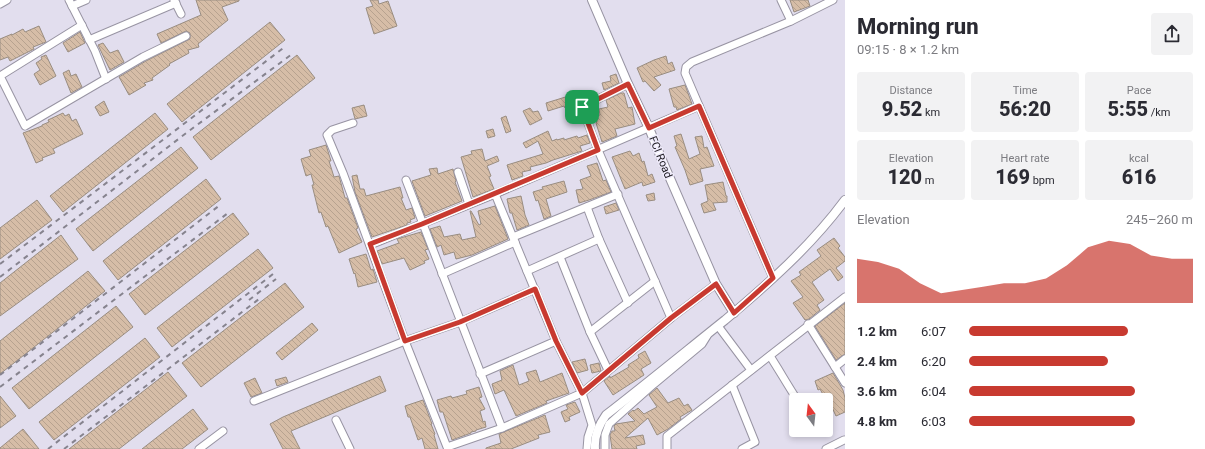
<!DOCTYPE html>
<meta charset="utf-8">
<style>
:root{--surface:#fff;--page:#f2f2f3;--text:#2b2b33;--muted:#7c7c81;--accent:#c83a30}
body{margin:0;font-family:Roboto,sans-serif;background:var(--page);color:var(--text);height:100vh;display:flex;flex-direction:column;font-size:15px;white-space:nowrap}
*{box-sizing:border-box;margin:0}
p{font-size:13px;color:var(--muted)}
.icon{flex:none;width:22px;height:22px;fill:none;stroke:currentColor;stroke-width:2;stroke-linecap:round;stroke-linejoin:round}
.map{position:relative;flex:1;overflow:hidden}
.panel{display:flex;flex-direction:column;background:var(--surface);width:360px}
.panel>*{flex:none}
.needle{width:26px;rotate:345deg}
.tools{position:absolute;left:789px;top:393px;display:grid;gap:8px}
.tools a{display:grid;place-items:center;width:44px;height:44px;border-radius:4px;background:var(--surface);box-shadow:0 2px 6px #0003;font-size:20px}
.pin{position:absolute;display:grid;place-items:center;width:34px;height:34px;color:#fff;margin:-17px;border-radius:8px;box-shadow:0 2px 6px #0006}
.round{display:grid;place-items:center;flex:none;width:42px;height:42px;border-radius:4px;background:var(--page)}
.overview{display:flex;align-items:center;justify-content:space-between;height:68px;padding:0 12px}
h1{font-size:22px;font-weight:800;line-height:30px}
.metrics{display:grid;grid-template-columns:repeat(3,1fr);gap:6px;height:68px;padding:4px 12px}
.metrics div{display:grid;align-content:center;border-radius:4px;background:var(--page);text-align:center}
.metrics b{font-size:20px;font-weight:800}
.metrics small{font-size:11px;font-weight:400}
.metrics p{font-size:11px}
.chart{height:112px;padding:8px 12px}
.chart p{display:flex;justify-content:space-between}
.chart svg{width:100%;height:72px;margin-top:4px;fill:var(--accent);opacity:.7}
ul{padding:0 12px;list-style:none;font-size:13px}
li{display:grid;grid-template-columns:64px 48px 1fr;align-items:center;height:30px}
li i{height:10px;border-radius:5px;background:var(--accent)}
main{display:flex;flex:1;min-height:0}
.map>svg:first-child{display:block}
.building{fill:url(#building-back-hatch);stroke:#998d81}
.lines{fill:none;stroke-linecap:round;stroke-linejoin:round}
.minor-casing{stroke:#9894a3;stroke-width:9}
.tertiary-casing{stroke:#9894a3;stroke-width:10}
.minor{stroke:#fff;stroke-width:7}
.tertiary{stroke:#fff;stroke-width:8}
.rail{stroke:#86838e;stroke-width:2;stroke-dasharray:5 5;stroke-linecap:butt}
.route-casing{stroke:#fff;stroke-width:8}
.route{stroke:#c83a30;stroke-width:5}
.labels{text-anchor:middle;stroke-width:3;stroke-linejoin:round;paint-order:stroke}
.street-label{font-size:11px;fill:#1b191f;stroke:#efebfb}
</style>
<main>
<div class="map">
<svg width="845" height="449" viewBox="0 0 845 449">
<defs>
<pattern id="building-back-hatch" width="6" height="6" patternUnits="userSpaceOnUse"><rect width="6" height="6" fill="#d6bda7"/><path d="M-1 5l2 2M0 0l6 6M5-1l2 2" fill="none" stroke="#b7a28f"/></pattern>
</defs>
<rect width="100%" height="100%" fill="#e2deee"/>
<g class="building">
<path d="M196 0H239V1L222 7 228 20 198 44 199 47 188 50 189 53 169 64 170 65 152 78 153 80 144 83 146 85 129 95 119 77 146 61 190 39V33L186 31 161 43 157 34 201 15Z"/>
<path d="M370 0H378L379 4 388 1 397 26 374 34 366 8 373 6Z"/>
<path d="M790 0H808L810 6 794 12Z"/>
<path d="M270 22 285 40 182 122 167 104Z"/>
<path d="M39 26 46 42 33 47 34 49 10 61 8 57 0 60V39L12 34V35L23 29 25 32Z"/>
<path d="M80 32 85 43 68 52 63 43Z"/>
<path d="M103 43 110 53 118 50 124 62 110 70 98 45Z"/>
<path d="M46 55 56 76 40 85 34 74 40 70 36 63 42 59 41 57Z"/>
<path d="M297 55 315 78 211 160 193 137Z"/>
<path d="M666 56 668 64 672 62 675 70 654 77 661 85 654 91 645 81 643 82 637 68 654 60Z"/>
<path d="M69 70 71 76 76 74 82 87 71 93 63 73Z"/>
<path d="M616 74 619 83 604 90 602 83 611 81 610 76Z"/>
<path d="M685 85 692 104 677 110 676 107H674L669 89Z"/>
<path d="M621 93H624L628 108 632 107 635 124 615 129 617 136 602 142 596 123 597 122 596 116 600 115 599 109 608 107 606 100Z"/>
<path d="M572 95 575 106 565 108 564 106 548 111 546 103Z"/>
<path d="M104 101 109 112 100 116 95 107Z"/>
<path d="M364 105 367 116 355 119 352 108Z"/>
<path d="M530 108 533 112 538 111 542 119 530 125 523 111Z"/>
<path d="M63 113 65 116 69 114 72 121 76 119 83 134 53 149 55 153 42 158 43 160 36 163 23 133 42 126V125L49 122 48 120Z"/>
<path d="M155 113 168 129 63 212 50 196Z"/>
<path d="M506 116 511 131 506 133 501 118Z"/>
<path d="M493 129 495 136 488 138 486 131Z"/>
<path d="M548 131 552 141 557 139V140L564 138V140L577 136 578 138 587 135 590 143 580 146 582 151 553 160 546 163 530 167 531 170 522 172 523 176 512 180 507 165 543 154 538 141 526 148 523 143Z"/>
<path d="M681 134 689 159 700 154 695 137 702 136 704 148 707 147 714 166 700 169 703 181 690 185 685 170 675 147 677 146 674 136Z"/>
<path d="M326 145 331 161H329L334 177 339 176 345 198H347L358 228 356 229 362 242 339 253 328 226 326 227 321 212 319 213 312 185H314L311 174 306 176 301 159 311 156 309 150Z"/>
<path d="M181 147 198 168 93 251 76 229Z"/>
<path d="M482 149 485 161 497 156 499 161 487 166 491 176 489 177 494 189 473 197 461 157 472 154 471 151Z"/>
<path d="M630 151 633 156 639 153 642 162 644 161 648 176 652 174 655 182 643 186 642 182 625 189 612 157Z"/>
<path d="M597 163 603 181 606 180 611 192 589 200 579 203 576 190 583 189 580 180 591 176 587 166Z"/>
<path d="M437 168 438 174 453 169 456 181 455 182 462 201 425 216 412 181 431 175 429 169Z"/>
<path d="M357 175 360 189H364L366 196 400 187 403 198H401L406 210 412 208 415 218 410 220 411 222 407 223V225L372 237 355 192 352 176Z"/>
<path d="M206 179 221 199 118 280 103 261Z"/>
<path d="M564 181 567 192 546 199 551 216 544 219 538 200 536 201 533 192 543 189 542 187Z"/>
<path d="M723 182 726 196H727V202L713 203 716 210 704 213 701 204 708 201 705 185Z"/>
<path d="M654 193 655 200 648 201 646 195Z"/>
<path d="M521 196 525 215 529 225 517 230 512 213H510L507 199Z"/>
<path d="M37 200 52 220 0 259V228Z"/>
<path d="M616 203 619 210 606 214 604 207Z"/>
<path d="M495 206 508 239 472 255 456 259 454 252 444 255 441 245 437 247 430 229 440 226 444 237 460 234 462 240 476 237 470 211H471L479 225 481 224 478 211Z"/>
<path d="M233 213 249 234 145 315 129 294Z"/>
<path d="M421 232 428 249 425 250 429 259 424 261 425 263 410 270 404 258 382 264 377 251 399 243 397 239Z"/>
<path d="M61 235 78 259 0 316V283Z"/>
<path d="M834 238 840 246 838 248 845 257V261L836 268 843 277 838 281 830 269 812 282 824 300 817 305 820 310 809 319 805 320 793 303 803 297 791 281 801 275 799 272 821 256 817 250Z"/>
<path d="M258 249 273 268 172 347 157 328Z"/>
<path d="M366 254 371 270 373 269 377 282 358 287 355 273 354 274 349 259Z"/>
<path d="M88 271 105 291 0 374V341Z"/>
<path d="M285 283 304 307 201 387 182 363Z"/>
<path d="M845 303V354L836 360 815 326Z"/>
<path d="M116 306 133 327 29 409 12 388Z"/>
<path d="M312 323 318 330 282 360 276 353Z"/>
<path d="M145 338 160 357 54 440 39 422Z"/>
<path d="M645 351 651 363 641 369 644 375 613 395 604 381 610 376V378L629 367 628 365 639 358 638 355Z"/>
<path d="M585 359 588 370 577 373 572 362Z"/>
<path d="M599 363 601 371 592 373 590 365Z"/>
<path d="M513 365 519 385 529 381 526 373 536 370 540 382 562 373 569 393 546 401 547 403 516 416 504 390 495 394 492 384 502 380 500 371Z"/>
<path d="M168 372 187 396 119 449H69Z"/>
<path d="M833 373 843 390 845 398V412L836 416 828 399 826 400 820 389 818 390 815 381Z"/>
<path d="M380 376 386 391 291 431 300 449H283L270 424 283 417Z"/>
<path d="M286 377 288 382 277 386 275 380Z"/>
<path d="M255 378 262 393 251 397 244 383Z"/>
<path d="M479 387 482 397 479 398 485 409 480 411 483 422 485 421 486 427 476 430V431L471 432V433L452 440 443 412H440L437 400 451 396 452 398 467 394 466 391Z"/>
<path d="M657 388 668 403 679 398 684 406 688 404 692 410 680 417 681 419 668 429 657 435 648 418 625 438 643 435 645 444 636 446 637 449H612L610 435 612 431H615L614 426 616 424 635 421 628 414 633 410 634 411 638 408 644 414 657 407 649 395Z"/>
<path d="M0 396 16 416 0 428Z"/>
<path d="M423 400 432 424H431L435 434 434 435 438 449H425L422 438 418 440 410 417H408L405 406Z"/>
<path d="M575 402 580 412 569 417 570 420 565 422 561 412 568 409 566 405Z"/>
<path d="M193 409 208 429 182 449H142Z"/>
<path d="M545 415 550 432 538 435 539 438 511 449H486V448L501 443 499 434Z"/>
<path d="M23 429 39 449H0V448Z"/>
</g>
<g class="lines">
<defs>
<g id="minor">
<path d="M69 0 95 51 106 79"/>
<path d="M174 0 181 14"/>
<path d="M781 0 791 21"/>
<path d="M0 4 7 0"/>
<path d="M72 6 86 0"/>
<path d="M82 25 0 76 25 126 143 57 186 36"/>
<path d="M89 40 176 3"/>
<path d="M628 84 582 107 598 150 671 318"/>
<path d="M353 123 332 130 327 135 343 173 405 341 447 447 502 428 582 393 671 318 716 284"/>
<path d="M458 172 469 204"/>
<path d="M406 180 502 428"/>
<path d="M587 207 599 239 628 303"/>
<path d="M513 237 618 194"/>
<path d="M370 245 495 194"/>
<path d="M560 257 590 332 608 370"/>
<path d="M527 271 599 239"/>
<path d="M442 274 515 242"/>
<path d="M773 278 685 73 686 67 692 62 791 21 833 0"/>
<path d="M808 324 845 383"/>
<path d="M718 326 751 370"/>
<path d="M590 332 655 281"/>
<path d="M770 356C779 370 787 384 796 398"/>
<path d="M835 367 845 359"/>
<path d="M480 374 556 341"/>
<path d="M732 385 755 442 742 449"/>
<path d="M254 401 405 341 460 322 535 289"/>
<path d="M336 420 350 449"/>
<path d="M199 449 223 431"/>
<path d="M587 449 588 437 592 425 582 393 556 341 495 194 699 106"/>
<path d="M605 449V435L609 424 654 384 702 344 707 336"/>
<path d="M667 449V436L845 297"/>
<path d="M826 449 844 440"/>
</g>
<g id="tertiary">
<path d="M592 0 628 84 649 128 662 160 716 284 734 313"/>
<path d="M595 449C594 436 598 426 606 415 646 384 685 352 725 320 768 284 811 246 845 200"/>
</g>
</defs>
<use href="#minor" class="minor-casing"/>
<use href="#tertiary" class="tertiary-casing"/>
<use href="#minor" class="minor"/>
<use href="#tertiary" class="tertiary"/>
<g class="rail">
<path d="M0 264 286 46"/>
<path d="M0 277 181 137 292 54"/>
<path d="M249 300 276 279"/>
<path d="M0 375 220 205"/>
<path d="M0 387 228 213"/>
<path d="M48 449 273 274"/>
<path d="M64 449 259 299"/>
</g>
</g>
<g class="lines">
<defs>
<path id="route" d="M628 84 649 128 699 106 773 278 734 313 716 284 671 318 582 393 556 341 535 289 460 322 405 341 370 244 422 224 598 150 582 107Z"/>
</defs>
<use href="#route" class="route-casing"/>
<use href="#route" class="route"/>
</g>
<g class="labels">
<g class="street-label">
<text transform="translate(661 157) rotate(68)" y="4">FCI Road</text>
</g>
</g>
</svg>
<div class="tools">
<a><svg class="needle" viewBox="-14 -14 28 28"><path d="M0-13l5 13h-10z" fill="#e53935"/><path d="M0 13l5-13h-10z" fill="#7c7c81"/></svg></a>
</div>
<div class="pin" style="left:582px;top:107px;background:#1e9e55"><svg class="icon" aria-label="arrive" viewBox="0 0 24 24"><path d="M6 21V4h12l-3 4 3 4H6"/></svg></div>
</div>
<section class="panel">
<div class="overview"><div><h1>Morning run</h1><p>09:15 · 8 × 1.2 km</p></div><a class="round"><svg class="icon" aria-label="share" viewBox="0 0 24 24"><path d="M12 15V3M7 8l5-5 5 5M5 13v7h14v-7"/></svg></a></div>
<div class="metrics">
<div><p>Distance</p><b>9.52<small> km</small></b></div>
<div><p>Time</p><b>56:20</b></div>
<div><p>Pace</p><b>5:55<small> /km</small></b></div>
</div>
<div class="metrics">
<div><p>Elevation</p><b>120<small> m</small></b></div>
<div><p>Heart rate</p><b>169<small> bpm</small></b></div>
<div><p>kcal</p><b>616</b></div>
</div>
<div class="chart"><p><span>Elevation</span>245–260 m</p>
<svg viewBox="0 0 160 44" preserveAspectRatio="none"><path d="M0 44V17L10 19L20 23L30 32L40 38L50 36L60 34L70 32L80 32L90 29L100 21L110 10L120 6L130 8L140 15L150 17L160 17V44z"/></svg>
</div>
<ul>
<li><b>1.2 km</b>6:07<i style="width:71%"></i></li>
<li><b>2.4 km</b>6:20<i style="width:62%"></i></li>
<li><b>3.6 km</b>6:04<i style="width:74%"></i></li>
<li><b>4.8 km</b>6:03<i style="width:74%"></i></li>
</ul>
</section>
</main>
